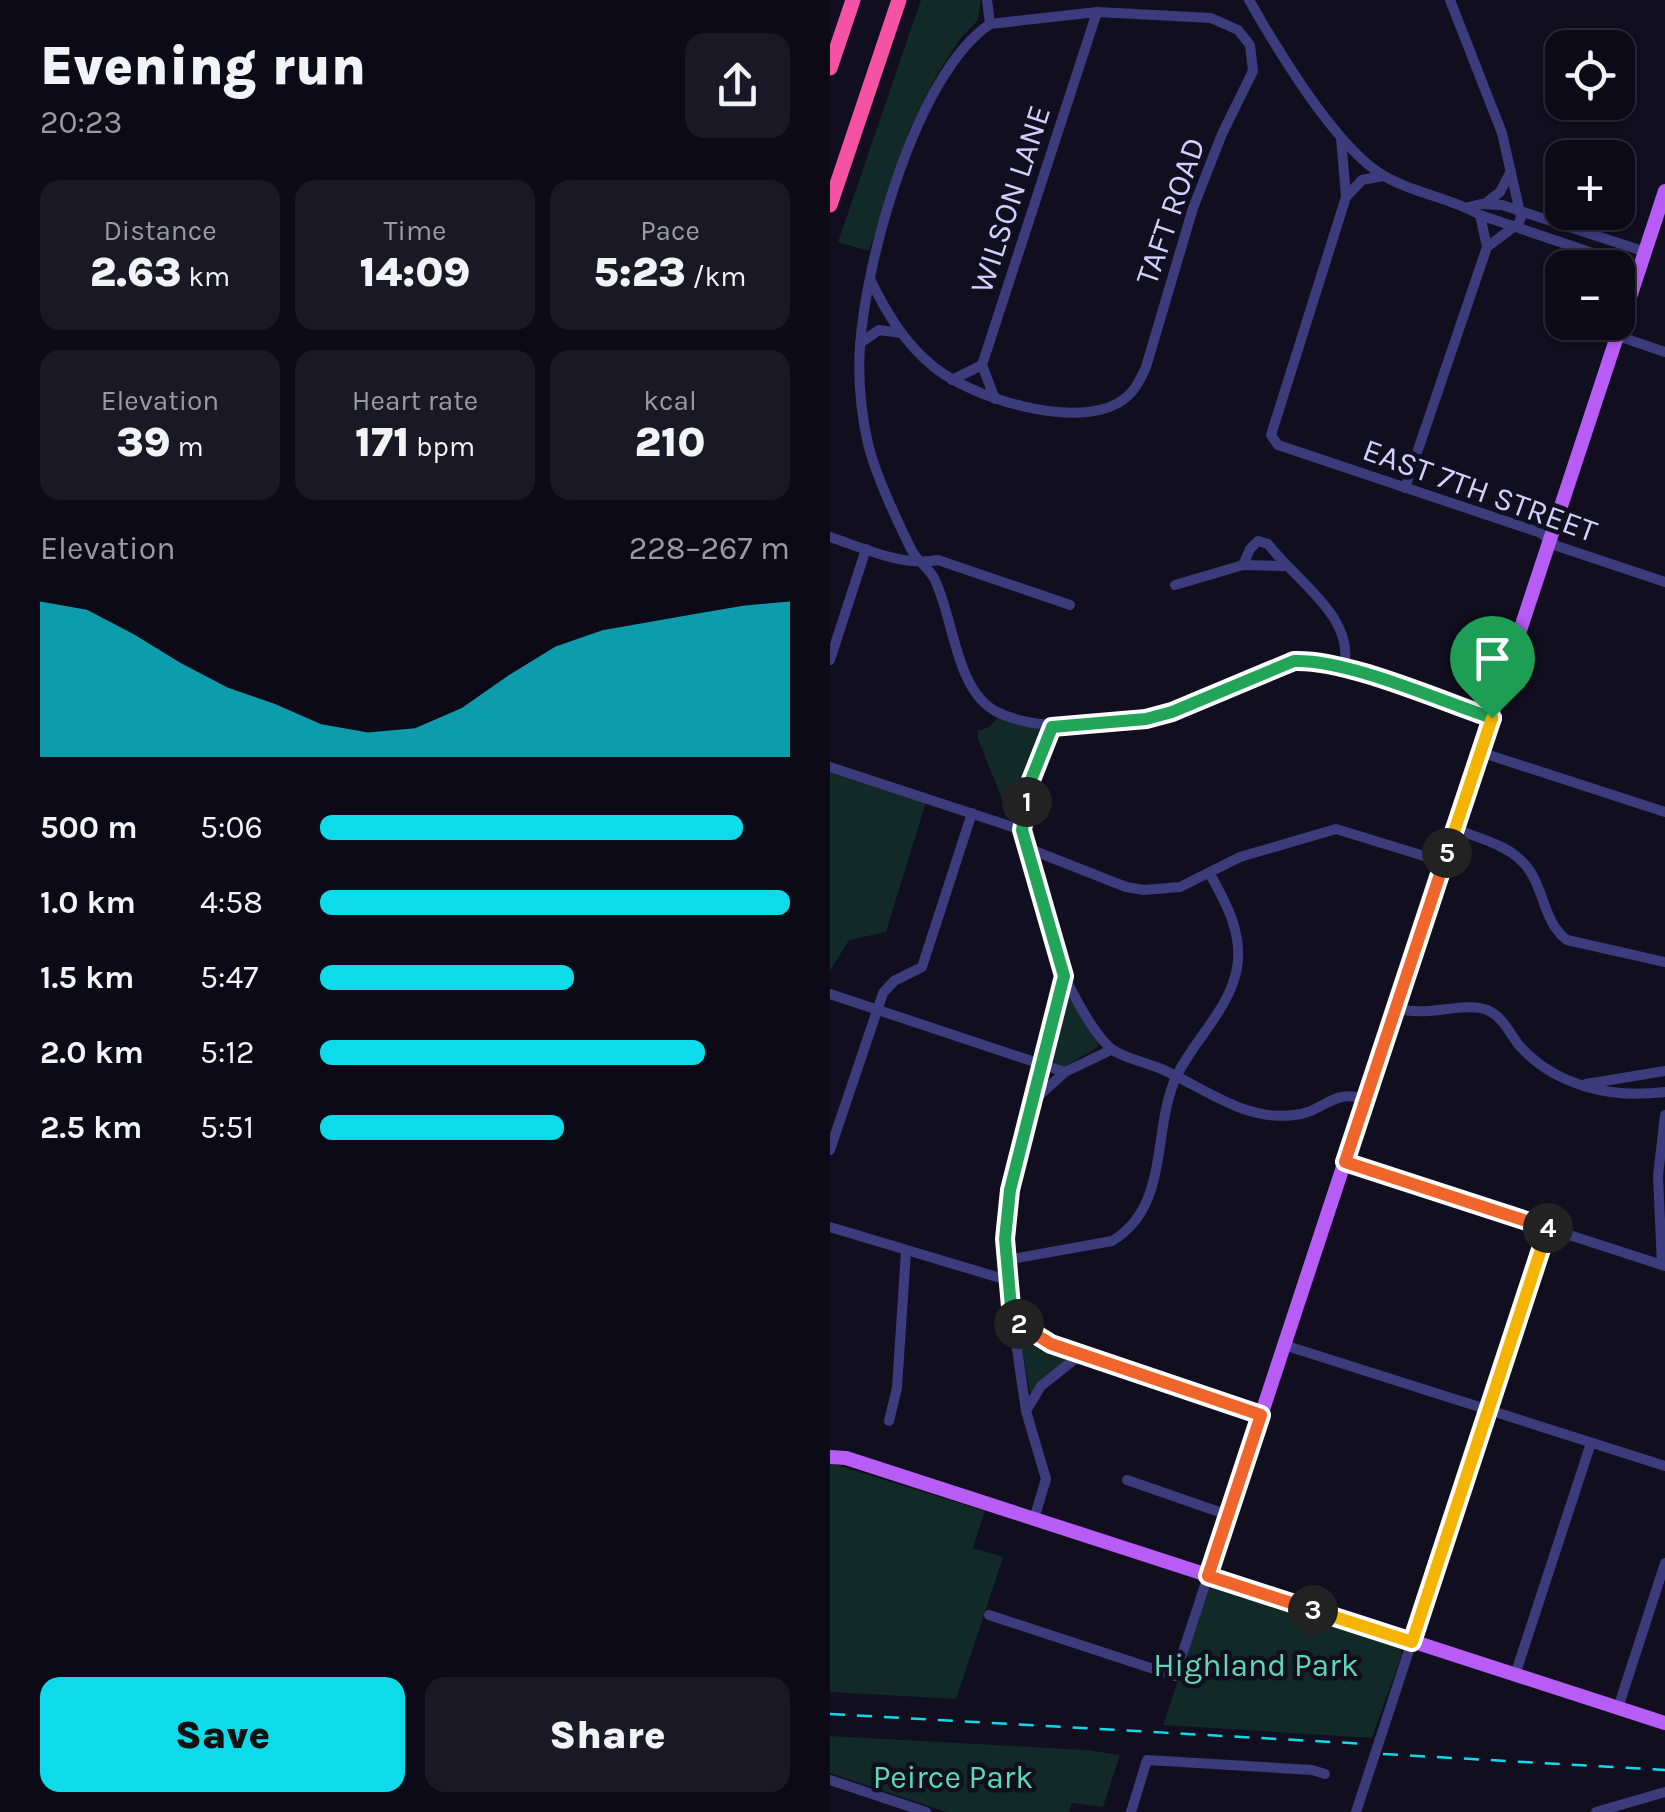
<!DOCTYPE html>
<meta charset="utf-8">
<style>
:root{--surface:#0c0a17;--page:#1a1824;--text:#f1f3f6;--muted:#9a9aa1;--line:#2c2b36;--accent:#0ddbea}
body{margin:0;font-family:Karla,sans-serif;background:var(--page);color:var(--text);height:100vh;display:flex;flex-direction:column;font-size:38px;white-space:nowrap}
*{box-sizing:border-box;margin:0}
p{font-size:32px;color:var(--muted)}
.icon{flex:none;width:55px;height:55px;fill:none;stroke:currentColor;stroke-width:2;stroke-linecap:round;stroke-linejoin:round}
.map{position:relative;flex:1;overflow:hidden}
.details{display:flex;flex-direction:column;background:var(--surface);width:830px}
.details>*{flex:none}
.fabs{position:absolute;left:715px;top:30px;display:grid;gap:20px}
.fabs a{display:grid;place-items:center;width:90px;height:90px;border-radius:20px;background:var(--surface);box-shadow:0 2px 8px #0004,0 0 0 2px var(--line);font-size:50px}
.pin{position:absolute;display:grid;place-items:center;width:85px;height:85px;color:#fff;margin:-102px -42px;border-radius:50% 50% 50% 0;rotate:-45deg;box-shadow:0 0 10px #0007}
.pin .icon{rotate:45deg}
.km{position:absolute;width:50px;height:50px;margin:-25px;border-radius:50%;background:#222;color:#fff;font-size:28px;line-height:50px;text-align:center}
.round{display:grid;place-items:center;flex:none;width:105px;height:105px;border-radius:20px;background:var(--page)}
.head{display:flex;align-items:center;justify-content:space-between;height:170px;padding:0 40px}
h1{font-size:55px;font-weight:800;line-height:75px}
.figures{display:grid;grid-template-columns:repeat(3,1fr);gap:15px;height:170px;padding:10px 40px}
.figures div{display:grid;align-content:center;border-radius:20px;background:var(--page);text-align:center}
.figures b{font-size:42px;font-weight:800}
.figures small{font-size:28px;font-weight:400}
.figures p{font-size:28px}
.chart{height:280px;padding:20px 40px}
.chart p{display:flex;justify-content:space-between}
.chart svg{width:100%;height:180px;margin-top:10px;fill:var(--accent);opacity:.7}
.cta{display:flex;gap:20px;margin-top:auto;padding:20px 40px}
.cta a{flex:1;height:115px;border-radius:20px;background:var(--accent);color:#111;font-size:40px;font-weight:800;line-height:115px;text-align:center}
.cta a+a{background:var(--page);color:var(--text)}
ul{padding:0 40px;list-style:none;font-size:32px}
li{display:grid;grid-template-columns:160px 120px 1fr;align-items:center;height:75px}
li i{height:25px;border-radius:12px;background:var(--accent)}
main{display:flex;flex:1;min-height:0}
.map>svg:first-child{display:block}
.green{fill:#112927}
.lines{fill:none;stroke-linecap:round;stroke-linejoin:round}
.minor{stroke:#3c3b7c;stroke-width:10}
.major{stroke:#b85cf6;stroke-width:14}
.highway{stroke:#f551a5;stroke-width:15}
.rail{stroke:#0ddbea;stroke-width:2.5;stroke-dasharray:15 12;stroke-linecap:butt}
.split-1-casing{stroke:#fff;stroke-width:20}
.split-2-casing{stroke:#fff;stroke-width:20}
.split-3-casing{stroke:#fff;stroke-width:20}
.split-4-casing{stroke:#fff;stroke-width:20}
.split-5-casing{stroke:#fff;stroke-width:20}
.split-6-casing{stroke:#fff;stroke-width:20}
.split-1{stroke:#22a559;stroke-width:12}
.split-2{stroke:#22a559;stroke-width:12}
.split-3{stroke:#f0652b;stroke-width:12}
.split-4{stroke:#f5b400;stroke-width:12}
.split-5{stroke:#f0652b;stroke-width:12}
.split-6{stroke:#f5b400;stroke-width:12}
.labels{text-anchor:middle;stroke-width:9;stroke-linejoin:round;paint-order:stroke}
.street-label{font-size:32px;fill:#d3cffc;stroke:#100e1f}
.park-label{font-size:32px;fill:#5fd8b6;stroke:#100e1f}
</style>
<main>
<section class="details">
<div class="head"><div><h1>Evening run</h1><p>20:23</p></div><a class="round"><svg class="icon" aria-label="share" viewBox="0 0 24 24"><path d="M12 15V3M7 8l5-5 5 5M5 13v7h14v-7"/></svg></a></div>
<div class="figures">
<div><p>Distance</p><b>2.63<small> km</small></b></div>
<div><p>Time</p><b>14:09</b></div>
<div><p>Pace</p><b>5:23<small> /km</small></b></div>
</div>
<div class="figures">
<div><p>Elevation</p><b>39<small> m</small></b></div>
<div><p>Heart rate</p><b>171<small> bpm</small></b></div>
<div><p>kcal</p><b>210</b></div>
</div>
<div class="chart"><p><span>Elevation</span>228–267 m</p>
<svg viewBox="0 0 160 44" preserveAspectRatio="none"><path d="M0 44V6L10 8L20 14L30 21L40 27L50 31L60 36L70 38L80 37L90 32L100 24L110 17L120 13L130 11L140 9L150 7L160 6V44z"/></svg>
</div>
<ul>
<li><b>500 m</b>5:06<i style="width:90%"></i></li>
<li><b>1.0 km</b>4:58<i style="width:100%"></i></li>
<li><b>1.5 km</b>5:47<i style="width:54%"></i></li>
<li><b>2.0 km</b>5:12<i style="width:82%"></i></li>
<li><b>2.5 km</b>5:51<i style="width:52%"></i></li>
</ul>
<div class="cta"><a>Save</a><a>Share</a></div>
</section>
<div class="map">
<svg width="835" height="1812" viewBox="0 0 835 1812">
<rect width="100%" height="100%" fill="#100e1f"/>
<g class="green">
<path d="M91 0H151L148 20 130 39 107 75 79 131 39 251 8 242Z"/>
<path d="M170 716 209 728 214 735 196 794H192L190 805 194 806 186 822 181 821 148 739V731L159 727Z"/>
<path d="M0 772 96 802 56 932 19 940 0 971Z"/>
<path d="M236 991 268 1041V1047L234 1067 219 1060Z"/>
<path d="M191 1332 240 1357 200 1393 189 1333Z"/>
<path d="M0 1463 155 1511 143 1548 173 1557 126 1699 0 1692Z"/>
<path d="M389 1585 569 1644 572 1654 542 1738 333 1725 379 1589Z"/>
<path d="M0 1736 257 1750 290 1755 273 1807 242 1803 239 1812H117L0 1773Z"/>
</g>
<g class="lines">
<g class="minor">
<path d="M157 0 160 24C86 74 36 259 30 346 28 377 31 413 38 444 45 473 67 521 81 549 86 560 98 567 104 578 124 617 125 691 167 712 198 727 230 726 263 723 281 722 299 722 316 719 367 709 415 679 464 661L483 660 662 718"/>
<path d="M419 0C447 49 508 151 556 177 586 194 621 198 650 215L810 269"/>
<path d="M511 138 516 196"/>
<path d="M553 176 532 180 516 197 441 435 448 445 711 533 727 546 835 582"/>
<path d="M656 203 670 192 681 171"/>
<path d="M638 207 651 204 672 205 816 252"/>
<path d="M650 215 657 247"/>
<path d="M40 279C56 312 75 344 104 367 142 398 243 429 288 403 303 395 309 382 316 367L363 208 392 134 423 71 420 45 408 30 381 18 267 12 160 24"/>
<path d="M788 336 835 352"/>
<path d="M30 343 49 330 71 333"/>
<path d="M122 380 152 365"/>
<path d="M165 399 152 365 267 12"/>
<path d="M575 488 657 247 689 223 691 217 672 133 620 0"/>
<path d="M0 537C33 548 73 567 108 560L240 605"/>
<path d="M413 565 420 549 428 541 438 544C465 580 526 617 514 668"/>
<path d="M345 585 413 565 454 566"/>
<path d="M0 660 36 549"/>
<path d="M650 752 835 812"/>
<path d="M0 767 192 830"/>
<path d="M625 829C651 839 684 846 700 871 714 892 715 924 737 940L835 962"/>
<path d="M197 848 296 887 314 890 350 887 410 857 506 829 604 859 613 865"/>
<path d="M234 976C246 999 260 1028 279 1047 290 1057 314 1062 329 1068 372 1086 414 1122 464 1115 495 1112 502 1088 536 1099"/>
<path d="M0 994 235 1072"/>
<path d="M566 1008C597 1018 633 1001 657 1010 672 1016 679 1032 688 1044 724 1086 782 1099 835 1092"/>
<path d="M756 1084 835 1071"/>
<path d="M204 1100 235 1072 281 1050"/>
<path d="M0 1150 53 993 64 981 92 967 142 813"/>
<path d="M515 1162 835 1266"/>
<path d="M0 1227 177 1280"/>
<path d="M176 1260 282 1241C341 1206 321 1129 347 1075 365 1039 400 1008 407 968 413 933 396 903 380 874"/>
<path d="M832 1265 828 1176 835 1115"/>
<path d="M183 1318 221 1344 431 1415"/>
<path d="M454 1345 835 1466"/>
<path d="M196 1411 177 1280 175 1239 180 1190 234 976 192 830 201 780 222 727"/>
<path d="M59 1421 67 1388 76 1251"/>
<path d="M297 1480 398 1515"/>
<path d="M204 1519 216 1479 196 1411 211 1386 250 1355"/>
<path d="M159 1615 345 1676 378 1576"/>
<path d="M685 1675 761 1443"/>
<path d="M788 1708 835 1563"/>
<path d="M0 1780 96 1812"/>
<path d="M301 1812 317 1760 482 1770 495 1774"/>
<path d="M526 1812 718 1227"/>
<path d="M766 1812 835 1792"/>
</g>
<g class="major">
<path d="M0 1457 16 1458 835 1723"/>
<path d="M378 1576 835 191"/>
</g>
<g class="highway">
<path d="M0 68 23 0"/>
<path d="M0 205 69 0"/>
</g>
<g class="rail">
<path d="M0 1714 538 1744"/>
<path d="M553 1754 835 1770"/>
</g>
</g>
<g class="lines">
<defs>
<path id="split-1" d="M197 802 201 780 222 727 316 719 342 712 464 661C517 659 608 700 662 718"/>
<path id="split-2" d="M189 1324 182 1318 175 1239 180 1190 234 976 192 830 197 802"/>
<path id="split-3" d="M189 1324 221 1344 431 1415 378 1576 483 1610"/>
<path id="split-4" d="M483 1610 582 1642 718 1228"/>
<path id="split-5" d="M617 853 515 1162 718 1228"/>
<path id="split-6" d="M617 853 662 718"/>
</defs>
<use href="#split-1" class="split-1-casing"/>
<use href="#split-2" class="split-2-casing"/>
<use href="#split-3" class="split-3-casing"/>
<use href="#split-4" class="split-4-casing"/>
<use href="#split-5" class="split-5-casing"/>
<use href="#split-6" class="split-6-casing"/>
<use href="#split-1" class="split-1"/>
<use href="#split-2" class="split-2"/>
<use href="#split-3" class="split-3"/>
<use href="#split-4" class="split-4"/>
<use href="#split-5" class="split-5"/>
<use href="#split-6" class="split-6"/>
</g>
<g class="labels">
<g class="street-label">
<text transform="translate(180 199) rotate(-72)" y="11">WILSON LANE</text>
<text transform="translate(340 211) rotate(-71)" y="11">TAFT ROAD</text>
<text transform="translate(650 490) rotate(20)" y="11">EAST 7TH STREET</text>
</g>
<g class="park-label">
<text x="426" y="1676">Highland Park</text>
<text x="123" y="1788">Peirce Park</text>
</g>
</g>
</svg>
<div class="fabs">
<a><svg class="icon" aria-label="locate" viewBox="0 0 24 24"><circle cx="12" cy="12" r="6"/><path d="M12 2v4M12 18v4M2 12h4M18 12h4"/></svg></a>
<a>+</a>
<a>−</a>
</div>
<div class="pin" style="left:662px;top:718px;background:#1e9e55"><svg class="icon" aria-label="arrive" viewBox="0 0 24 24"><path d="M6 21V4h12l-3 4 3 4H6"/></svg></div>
<b class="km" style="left:197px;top:802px">1</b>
<b class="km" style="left:189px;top:1324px">2</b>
<b class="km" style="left:483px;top:1610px">3</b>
<b class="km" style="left:718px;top:1228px">4</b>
<b class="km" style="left:617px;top:853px">5</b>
</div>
</main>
